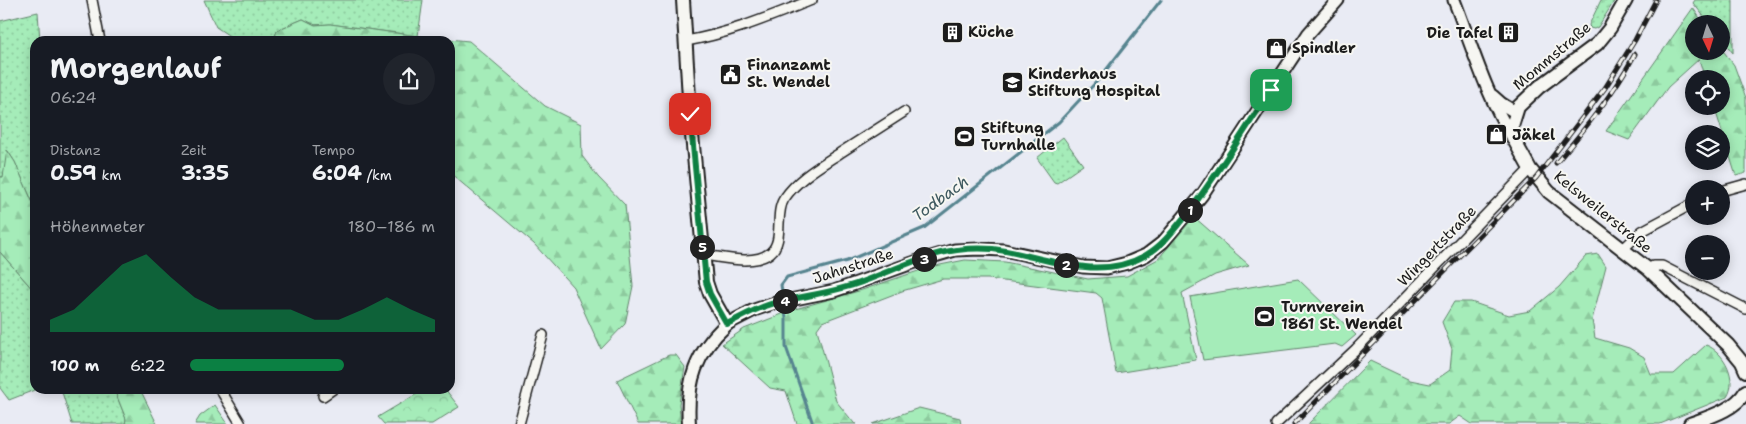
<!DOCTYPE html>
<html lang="de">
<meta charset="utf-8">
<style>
:root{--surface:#171b24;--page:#20242c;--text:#f1f3f6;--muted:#9ea1a6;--accent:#0b8043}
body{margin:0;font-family:"Shantell Sans",sans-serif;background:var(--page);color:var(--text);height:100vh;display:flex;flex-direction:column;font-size:19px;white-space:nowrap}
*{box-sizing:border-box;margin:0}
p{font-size:16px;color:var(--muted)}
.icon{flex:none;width:28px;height:28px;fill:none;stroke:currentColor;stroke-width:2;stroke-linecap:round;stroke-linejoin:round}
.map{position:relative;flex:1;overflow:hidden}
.sheet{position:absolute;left:30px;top:36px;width:425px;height:358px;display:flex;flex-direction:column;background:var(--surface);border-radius:15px;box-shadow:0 2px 12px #0003}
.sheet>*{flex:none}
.needle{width:32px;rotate:176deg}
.fabs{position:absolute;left:1685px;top:15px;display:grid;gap:10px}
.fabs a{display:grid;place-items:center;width:45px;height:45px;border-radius:50%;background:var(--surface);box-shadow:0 2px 12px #0003;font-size:25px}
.pin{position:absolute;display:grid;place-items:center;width:42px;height:42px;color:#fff;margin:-21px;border-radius:10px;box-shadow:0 2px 8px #0006}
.km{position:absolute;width:25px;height:25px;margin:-12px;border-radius:50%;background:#222;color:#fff;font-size:14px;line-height:25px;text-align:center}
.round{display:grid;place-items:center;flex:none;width:52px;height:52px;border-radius:26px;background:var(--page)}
.overview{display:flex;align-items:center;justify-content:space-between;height:85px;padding:0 20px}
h1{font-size:28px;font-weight:700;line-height:38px}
.figures{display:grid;grid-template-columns:repeat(3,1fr);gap:8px;height:85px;padding:5px 20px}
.figures div{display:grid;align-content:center}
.figures b{font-size:21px;font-weight:700}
.figures small{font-size:14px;font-weight:400}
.figures p{font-size:14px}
.chart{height:140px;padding:10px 20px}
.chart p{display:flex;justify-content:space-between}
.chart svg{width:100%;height:90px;margin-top:5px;fill:var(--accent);opacity:.7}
ul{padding:0 20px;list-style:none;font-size:16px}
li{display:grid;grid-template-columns:80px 60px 1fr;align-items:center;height:38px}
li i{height:12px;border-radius:6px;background:var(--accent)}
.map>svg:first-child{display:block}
.grass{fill:url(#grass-dots);stroke:#60846a}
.forest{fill:url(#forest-firs);stroke:#60846a}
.park{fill:url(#park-crowns);stroke:#60846a}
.pitch{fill:#a5ecb9;stroke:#60846a}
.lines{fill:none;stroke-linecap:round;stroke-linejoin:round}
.stream{stroke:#56848f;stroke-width:3}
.minor-casing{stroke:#1c1c1c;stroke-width:12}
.tertiary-casing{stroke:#1c1c1c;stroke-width:15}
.secondary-casing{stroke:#1c1c1c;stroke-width:16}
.minor{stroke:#f6f6f2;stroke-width:9}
.tertiary{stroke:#f6f6f2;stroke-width:11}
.secondary{stroke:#f6f6f2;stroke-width:12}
.rail-casing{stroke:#1c1c1c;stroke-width:5}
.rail{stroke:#f6f6f2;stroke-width:3;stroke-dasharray:9;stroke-linecap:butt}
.route-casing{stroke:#fff;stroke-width:10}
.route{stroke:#0b8043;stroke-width:6}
.labels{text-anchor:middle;stroke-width:4;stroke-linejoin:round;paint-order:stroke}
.poi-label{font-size:15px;font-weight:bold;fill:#1c1c1c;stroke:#f6f6f2;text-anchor:start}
.street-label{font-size:15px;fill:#1c1c1c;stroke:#f6f6f2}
.water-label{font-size:16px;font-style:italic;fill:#3e595f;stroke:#f6f6f2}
</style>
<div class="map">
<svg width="1746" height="424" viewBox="0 0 1746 424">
<defs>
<pattern id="grass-dots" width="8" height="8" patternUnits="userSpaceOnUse" patternTransform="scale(1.25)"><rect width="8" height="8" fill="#a5ecb9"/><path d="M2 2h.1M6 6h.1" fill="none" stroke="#8dca9e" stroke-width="1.8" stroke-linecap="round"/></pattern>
<pattern id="forest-firs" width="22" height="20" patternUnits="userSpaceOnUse" patternTransform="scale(1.25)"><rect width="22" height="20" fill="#a5ecb9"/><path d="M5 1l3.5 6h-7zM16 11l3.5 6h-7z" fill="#8dca9e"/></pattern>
<pattern id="park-crowns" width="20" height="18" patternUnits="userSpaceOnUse" patternTransform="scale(1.25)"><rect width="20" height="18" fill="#a5ecb9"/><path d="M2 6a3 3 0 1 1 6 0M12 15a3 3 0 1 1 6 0" fill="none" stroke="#8dca9e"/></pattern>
</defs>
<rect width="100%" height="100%" fill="#e9ebf4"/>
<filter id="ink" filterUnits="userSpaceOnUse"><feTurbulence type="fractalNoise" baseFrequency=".02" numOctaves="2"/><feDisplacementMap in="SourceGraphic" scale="10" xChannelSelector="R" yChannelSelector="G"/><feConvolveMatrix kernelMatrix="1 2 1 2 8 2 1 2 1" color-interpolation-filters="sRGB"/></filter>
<g filter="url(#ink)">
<g class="grass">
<path d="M204 0H423L418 36 330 24 315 25 303 19 277 30 274 41H237L216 27Z"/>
<path d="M1601 0H1615L1598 27 1594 29 1590 28 1589 25Z"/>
<path d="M1695 0H1733V53L1721 38V24H1710L1693 3Z"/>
<path d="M38 12 40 41H35V208L15 162 8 151 3 177H0V21Z"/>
<path d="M1063 137 1083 165 1057 183 1054 182 1037 158Z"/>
<path d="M0 252 35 292V389H37L9 400 0 388Z"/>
<path d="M61 389H114L126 419 125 424H72Z"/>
</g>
<g class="forest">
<path d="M1693 8 1704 24H1694V51H1721V48L1734 65 1746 98V173L1736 176 1714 106H1721V79H1705L1699 59 1668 87 1629 140 1606 131Z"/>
<path d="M303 19 315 25 330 24 418 36 469 41 545 106 581 124 582 156 598 177 625 205 633 286 625 324 601 349 573 287 534 244 450 173V41H274L277 30Z"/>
<path d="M7 150 15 162 35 208V292L0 252V177H3Z"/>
<path d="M1194 217 1249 265 1215 275 1182 293 1196 360 1116 373 1102 298 1096 293 988 279H943L902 291 822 322 817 329 836 401 854 423 857 424H797L786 391 770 388 722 344 744 329 795 309 862 290 930 267 965 260 1005 262 1088 279 1127 276 1158 259Z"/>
<path d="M1598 254 1606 266 1592 320 1595 338 1629 348 1644 357 1651 374H1674L1706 345C1725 352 1738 380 1727 397L1660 424H1472L1460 416 1449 424H1308L1370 361 1410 380 1430 384 1450 370 1452 349 1442 322 1454 302H1471L1509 315 1530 311 1559 287 1586 256Z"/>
<path d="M669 355H676L685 367 679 404 681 424H638L617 380Z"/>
<path d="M114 389H140L157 424H125L126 419Z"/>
<path d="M215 405 228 424H195L200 416Z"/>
<path d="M919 408 960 418 961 424H873Z"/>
</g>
<path class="park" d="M425 389H445L459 407 432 424H384L378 417Z"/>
<path class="pitch" d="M1298 279 1356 335 1342 347 1335 344 1203 360 1190 297Z"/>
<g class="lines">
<g class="stream">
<path d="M783 298 781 285 787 277 847 261 924 228 1059 122 1099 79 1161 0"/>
<path d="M784 305 786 318V347L813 424"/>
</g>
<defs>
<g id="minor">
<path d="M92 0 100 41"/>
<path d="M686 41C729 34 771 16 812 0"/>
<path d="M1721 191 1746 184"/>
<path d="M1623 249 1642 231 1694 203"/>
<path d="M703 255C723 257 753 266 770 253 785 241 774 214 784 199 798 178 822 165 843 151 863 138 884 125 904 112"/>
<path d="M1648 269 1653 266H1662L1746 309"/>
<path d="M220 389 241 424"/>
<path d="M323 396 333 389"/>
<path d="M519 424 543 335"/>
<path d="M1276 424 1356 349 1530 169"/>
</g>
<g id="tertiary">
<path d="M1454 0C1471 44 1488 100 1513 138"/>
<path d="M1493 96 1502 104 1515 112"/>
<path d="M727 324 754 310 775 303 834 291 918 261 955 250 980 249 1004 250 1083 267 1107 268 1127 263 1146 255 1163 242 1202 195 1308 34 1338 0"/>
</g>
<g id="secondary">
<path d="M683 0 690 114 706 282 710 294 727 324C696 352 686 382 689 424"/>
<path d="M1626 0 1610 28 1597 44 1539 87 1518 107 1512 126 1513 138 1530 169 1549 192 1648 269 1728 345 1742 362 1746 371"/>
<path d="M1690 424C1709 417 1735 410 1746 391"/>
</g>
</defs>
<use href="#minor" class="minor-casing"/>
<use href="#tertiary" class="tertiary-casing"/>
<use href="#secondary" class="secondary-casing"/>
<use href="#minor" class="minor"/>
<use href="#tertiary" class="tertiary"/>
<use href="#secondary" class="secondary"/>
<defs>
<g id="rail">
<path d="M1556 163C1585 129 1614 93 1635 54"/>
<path d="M1294 424 1536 178 1605 88 1635 40 1656 0"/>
</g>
</defs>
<use href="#rail" class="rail-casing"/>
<use href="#rail" class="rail"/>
</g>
</g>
<g class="lines" filter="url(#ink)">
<defs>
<path id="route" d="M690 114 706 282 710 294 727 324C743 316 758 307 775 303 802 296 830 293 856 284 888 273 924 254 957 250 973 248 990 248 1006 251 1052 260 1101 281 1146 255 1162 246 1174 230 1186 215 1217 176 1243 132 1271 90"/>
</defs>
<use href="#route" class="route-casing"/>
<use href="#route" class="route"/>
</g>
<defs>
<symbol id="building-square" viewBox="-11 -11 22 22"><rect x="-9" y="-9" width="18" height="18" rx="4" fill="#1c1c1c" stroke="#f6f6f2"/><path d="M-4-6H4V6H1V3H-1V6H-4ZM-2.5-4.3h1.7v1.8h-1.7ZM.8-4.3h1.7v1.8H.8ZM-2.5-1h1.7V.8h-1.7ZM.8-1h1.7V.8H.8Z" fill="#fff"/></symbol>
<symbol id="shop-square" viewBox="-11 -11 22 22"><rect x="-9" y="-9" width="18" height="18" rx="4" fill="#1c1c1c" stroke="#f6f6f2"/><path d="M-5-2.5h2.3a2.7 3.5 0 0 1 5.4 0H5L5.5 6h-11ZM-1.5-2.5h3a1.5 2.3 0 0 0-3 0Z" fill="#fff"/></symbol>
<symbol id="civic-square" viewBox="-11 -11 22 22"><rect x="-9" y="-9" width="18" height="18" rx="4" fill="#1c1c1c" stroke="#f6f6f2"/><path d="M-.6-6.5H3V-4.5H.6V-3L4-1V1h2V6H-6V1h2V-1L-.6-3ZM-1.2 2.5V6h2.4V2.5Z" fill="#fff"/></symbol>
<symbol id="school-square" viewBox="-11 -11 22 22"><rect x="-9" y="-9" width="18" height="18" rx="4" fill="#1c1c1c" stroke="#f6f6f2"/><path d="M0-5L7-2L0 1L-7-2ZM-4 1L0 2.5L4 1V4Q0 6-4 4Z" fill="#fff"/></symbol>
<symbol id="stadium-square" viewBox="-11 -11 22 22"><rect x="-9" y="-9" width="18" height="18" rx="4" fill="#1c1c1c" stroke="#f6f6f2"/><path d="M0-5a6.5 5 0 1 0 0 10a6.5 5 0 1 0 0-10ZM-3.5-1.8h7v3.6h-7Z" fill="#fff"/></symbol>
</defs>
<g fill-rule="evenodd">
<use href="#building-square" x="940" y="20" width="25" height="25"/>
<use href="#building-square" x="1496" y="20" width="25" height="25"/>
<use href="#shop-square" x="1264" y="36" width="25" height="25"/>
<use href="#civic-square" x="718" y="62" width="25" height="25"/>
<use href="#school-square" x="1000" y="70" width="25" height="25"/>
<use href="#shop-square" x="1484" y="122" width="25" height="25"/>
<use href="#stadium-square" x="952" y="124" width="25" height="25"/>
<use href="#stadium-square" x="1252" y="304" width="25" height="25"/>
</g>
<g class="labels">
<g class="poi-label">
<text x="968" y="37">Küche</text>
<text x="1493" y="38" text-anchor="end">Die Tafel</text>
<text x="1292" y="53">Spindler</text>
<text x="747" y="70">Finanzamt<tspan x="747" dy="17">St. Wendel</tspan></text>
<text x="1028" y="79">Kinderhaus<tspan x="1028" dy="17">Stiftung Hospital</tspan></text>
<text x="981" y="133">Stiftung<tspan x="981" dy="17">Turnhalle</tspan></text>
<text x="1512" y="140">Jäkel</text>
<text x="1281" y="312">Turnverein<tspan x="1281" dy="17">1861 St. Wendel</tspan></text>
</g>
<g class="street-label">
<text transform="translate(1552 56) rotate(-40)" y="5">Mommstraße</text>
<text transform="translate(1603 212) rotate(39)" y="5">Kelsweilerstraße</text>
<text transform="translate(1437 246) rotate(-46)" y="5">Wingertstraße</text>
<text transform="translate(853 266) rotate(-18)" y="5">Jahnstraße</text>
</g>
<g class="water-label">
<text transform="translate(940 198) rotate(-36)" y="6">Todbach</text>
</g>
</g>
</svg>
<div class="fabs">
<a><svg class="needle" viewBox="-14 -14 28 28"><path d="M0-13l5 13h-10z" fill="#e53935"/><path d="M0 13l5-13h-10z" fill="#9ea1a6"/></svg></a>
<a><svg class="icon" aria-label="locate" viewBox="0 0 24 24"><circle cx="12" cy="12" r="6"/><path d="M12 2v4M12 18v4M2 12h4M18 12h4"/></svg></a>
<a><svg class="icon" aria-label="layers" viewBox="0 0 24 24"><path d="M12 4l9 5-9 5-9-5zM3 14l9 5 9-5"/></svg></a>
<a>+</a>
<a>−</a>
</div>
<div class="pin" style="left:1271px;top:90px;background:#1e9e55"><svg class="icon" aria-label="arrive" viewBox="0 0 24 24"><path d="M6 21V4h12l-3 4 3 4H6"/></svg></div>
<div class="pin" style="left:690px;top:114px;background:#d93025"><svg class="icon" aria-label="check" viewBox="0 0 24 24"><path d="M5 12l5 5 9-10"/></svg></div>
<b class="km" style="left:1190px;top:210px">1</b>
<b class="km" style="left:1066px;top:265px">2</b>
<b class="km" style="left:924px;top:259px">3</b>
<b class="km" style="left:785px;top:301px">4</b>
<b class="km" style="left:702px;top:247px">5</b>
<section class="sheet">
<div class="overview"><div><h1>Morgenlauf</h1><p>06:24</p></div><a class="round"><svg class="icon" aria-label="share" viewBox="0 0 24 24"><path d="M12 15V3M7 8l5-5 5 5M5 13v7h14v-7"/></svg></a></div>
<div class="figures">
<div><p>Distanz</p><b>0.59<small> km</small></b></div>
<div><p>Zeit</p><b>3:35</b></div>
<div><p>Tempo</p><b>6:04<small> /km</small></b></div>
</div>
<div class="chart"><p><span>Höhenmeter</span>180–186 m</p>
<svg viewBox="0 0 160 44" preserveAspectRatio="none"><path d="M0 44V38L10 33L20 22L30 11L40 6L50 17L60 27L70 33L80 33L90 33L100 33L110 38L120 38L130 33L140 27L150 33L160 38V44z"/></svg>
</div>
<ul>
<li><b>100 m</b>6:22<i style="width:63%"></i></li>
</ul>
</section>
</div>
